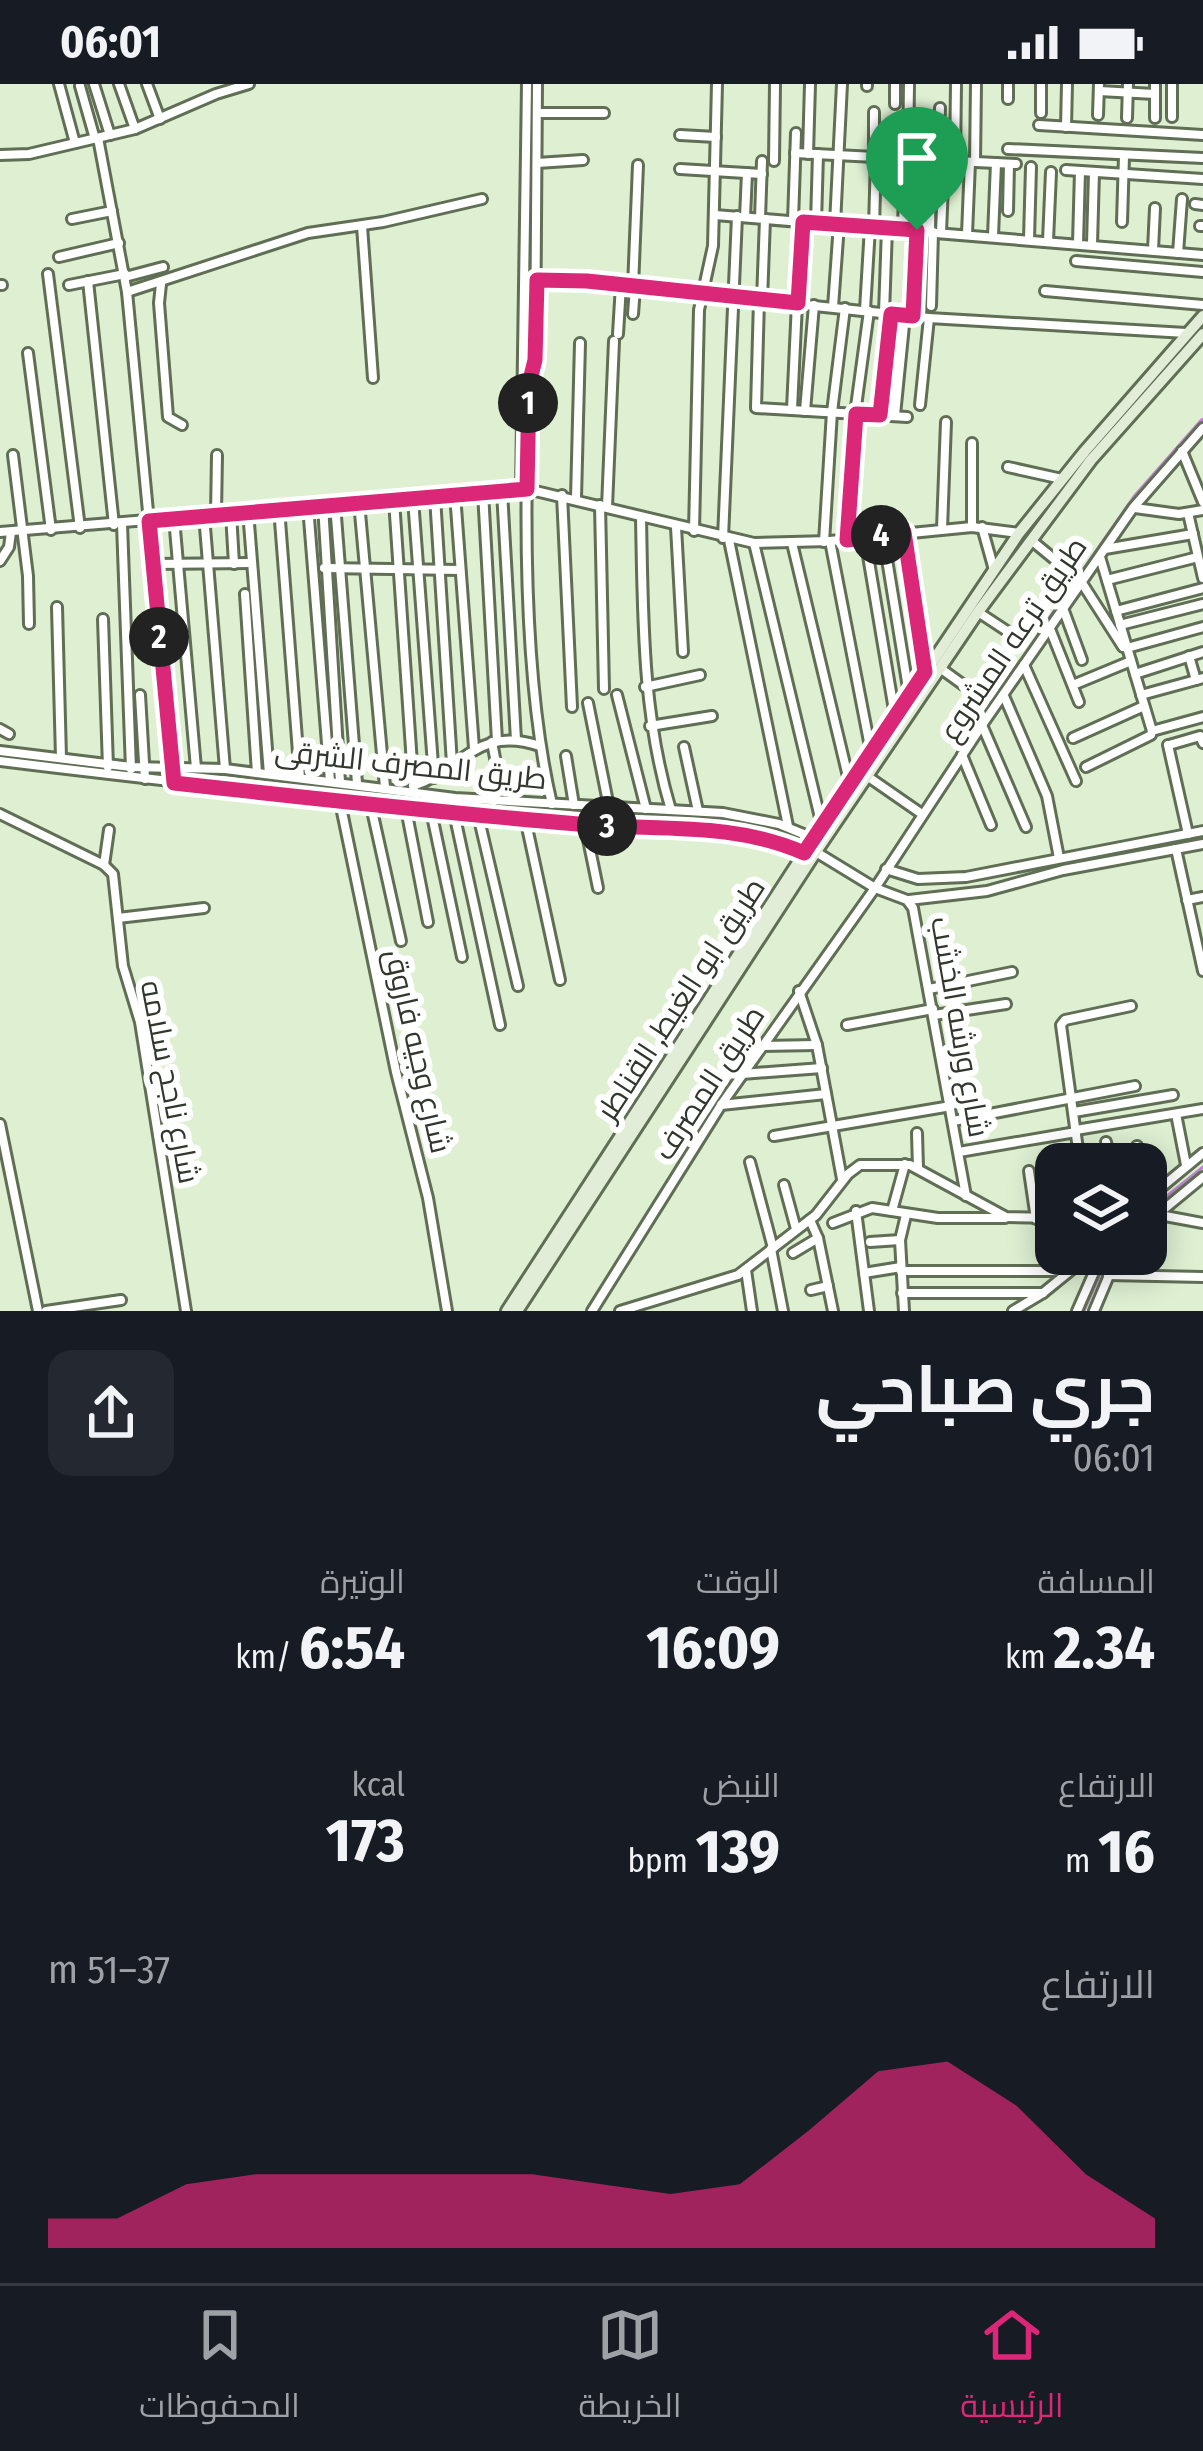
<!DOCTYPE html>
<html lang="ar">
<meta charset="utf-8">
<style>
:root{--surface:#171b24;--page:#242831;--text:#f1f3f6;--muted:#9ea1a6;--line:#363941;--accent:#db2777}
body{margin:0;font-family:"Fira Sans Condensed",Cairo,sans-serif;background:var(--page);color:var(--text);direction:rtl;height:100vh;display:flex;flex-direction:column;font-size:45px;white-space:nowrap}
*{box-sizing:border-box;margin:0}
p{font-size:39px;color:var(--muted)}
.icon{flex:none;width:66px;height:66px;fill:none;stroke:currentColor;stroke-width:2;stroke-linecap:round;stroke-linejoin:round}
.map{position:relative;height:1227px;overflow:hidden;direction:ltr}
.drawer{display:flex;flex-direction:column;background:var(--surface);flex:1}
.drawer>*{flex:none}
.buttons{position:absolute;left:1035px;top:1059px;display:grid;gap:24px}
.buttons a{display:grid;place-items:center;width:132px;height:132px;border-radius:24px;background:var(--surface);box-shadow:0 6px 30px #0003;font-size:60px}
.pin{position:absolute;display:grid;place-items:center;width:102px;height:102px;color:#fff;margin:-123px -51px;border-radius:50% 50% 50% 0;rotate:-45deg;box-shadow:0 0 12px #0007}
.pin .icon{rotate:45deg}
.km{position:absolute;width:60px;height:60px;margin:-30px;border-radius:50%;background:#222;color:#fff;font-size:33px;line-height:60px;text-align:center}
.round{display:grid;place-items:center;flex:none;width:126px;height:126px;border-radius:24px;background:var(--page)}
.summary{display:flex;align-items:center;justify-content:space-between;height:204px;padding:0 48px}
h1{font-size:66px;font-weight:700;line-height:90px}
.figures{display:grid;grid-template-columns:repeat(3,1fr);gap:18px;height:204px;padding:12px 48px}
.figures div{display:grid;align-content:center}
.figures b{font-size:60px;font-weight:700}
.figures small{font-size:33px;font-weight:400}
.figures p{font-size:33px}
.chart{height:336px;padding:24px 48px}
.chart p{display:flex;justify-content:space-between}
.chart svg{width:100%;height:216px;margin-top:12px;fill:var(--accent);opacity:.7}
.status{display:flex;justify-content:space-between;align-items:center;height:84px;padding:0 60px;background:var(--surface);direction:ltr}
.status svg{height:33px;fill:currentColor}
.dock{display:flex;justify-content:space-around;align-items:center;height:168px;border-top:3px solid var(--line);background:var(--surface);font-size:33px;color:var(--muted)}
.dock a{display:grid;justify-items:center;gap:6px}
.dock .on{color:var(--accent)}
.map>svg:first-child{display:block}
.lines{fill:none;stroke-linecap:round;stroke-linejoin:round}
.stream{stroke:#bd85ce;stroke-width:3}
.canal{stroke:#bd85ce;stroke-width:8}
.minor-casing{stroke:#5f6e54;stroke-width:14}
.secondary-casing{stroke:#5f6e54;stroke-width:16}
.minor{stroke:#fff;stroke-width:8}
.secondary{stroke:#e2edd8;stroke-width:10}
.route-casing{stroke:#fff;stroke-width:24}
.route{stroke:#db2777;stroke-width:15}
.labels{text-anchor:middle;stroke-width:12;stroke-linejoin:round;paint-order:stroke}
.street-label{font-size:30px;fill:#31372c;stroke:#fff}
</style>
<div class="status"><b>06:01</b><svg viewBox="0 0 49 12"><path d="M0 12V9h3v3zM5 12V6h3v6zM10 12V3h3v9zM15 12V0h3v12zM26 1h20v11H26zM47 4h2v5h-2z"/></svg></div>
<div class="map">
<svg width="1203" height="1227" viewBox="0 0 1203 1227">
<rect width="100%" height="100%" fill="#deefd2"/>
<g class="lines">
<g class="stream">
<path d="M1146 1129 1203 1083"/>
<path d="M1084 1227 1109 1170"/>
</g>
<path class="canal" d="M1041 550 1136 414 1203 338"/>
<defs>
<g id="minor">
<path d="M59 0 75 59"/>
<path d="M94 0 110 51"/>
<path d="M119 0 135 45"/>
<path d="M147 0 160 35"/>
<path d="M537 0 535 276C525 309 528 344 527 378 525 483 528 618 552 720"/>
<path d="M80 2 95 55"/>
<path d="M867 2V0"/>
<path d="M1099 7 1155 10"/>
<path d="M1008 15V0"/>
<path d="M895 20V0"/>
<path d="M537 29H604"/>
<path d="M1041 29V0"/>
<path d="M1098 31 1099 0"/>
<path d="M1172 33V0"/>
<path d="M1127 34 1128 0"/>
<path d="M1155 34V0"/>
<path d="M1039 41 1203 51"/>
<path d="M1066 43 1067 0"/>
<path d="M680 51 716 53"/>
<path d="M98 54 127 208 174 699"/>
<path d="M922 57 939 58"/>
<path d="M1008 65 1203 74"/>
<path d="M795 69 1016 80"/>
<path d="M808 70 810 0"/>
<path d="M0 71 29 70 135 45 216 10 249 0"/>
<path d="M874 73V28"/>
<path d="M908 75 909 0"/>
<path d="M938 76 940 24"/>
<path d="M774 77 775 0"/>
<path d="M955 77 956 0"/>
<path d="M975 78 976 0"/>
<path d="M537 79 583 76"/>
<path d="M680 85 762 90"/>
<path d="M1066 86 1203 95"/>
<path d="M1195 120 1203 121"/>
<path d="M1008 127 1009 80"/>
<path d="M715 131 1203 171"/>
<path d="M745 133 747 89"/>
<path d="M760 134 762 77"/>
<path d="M72 135 112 127"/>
<path d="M793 137 796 49"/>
<path d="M1122 138 1124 72"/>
<path d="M816 139 818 70"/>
<path d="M835 140 842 0"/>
<path d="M362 142 373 294"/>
<path d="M1200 142H1203"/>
<path d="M874 143 876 73"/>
<path d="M903 145 905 75"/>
<path d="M930 147 931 76"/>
<path d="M941 148 944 77"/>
<path d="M967 150 970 78"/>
<path d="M993 152 996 79"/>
<path d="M1029 155 1031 83"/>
<path d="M1048 157 1051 88"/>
<path d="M1078 159 1080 87"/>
<path d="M1092 160 1094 88"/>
<path d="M1153 166 1155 124"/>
<path d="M1178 169 1182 115"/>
<path d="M59 173 119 159"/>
<path d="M1076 177 1203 188"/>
<path d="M48 190 80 444"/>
<path d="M125 193 163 183"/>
<path d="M537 196 587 198 929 234 1186 249"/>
<path d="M88 197 114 441"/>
<path d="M161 200 159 219 168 333 182 341"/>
<path d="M0 201H2"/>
<path d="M69 201 125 190"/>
<path d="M633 203 638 81"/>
<path d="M1045 207 1203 221"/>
<path d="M127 208 308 149 383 138 482 115"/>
<path d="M759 216 756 324 907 333"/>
<path d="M762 216 765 135"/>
<path d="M798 219 803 138"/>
<path d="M931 222 933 148"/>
<path d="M833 223 839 140"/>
<path d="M865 226 870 143"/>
<path d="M884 229 887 144"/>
<path d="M633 230 635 203"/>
<path d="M913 232 917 146"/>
<path d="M618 250 621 201"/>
<path d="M28 269 51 446"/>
<path d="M920 321 929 234"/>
<path d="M792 325 797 219"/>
<path d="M805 327 814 221"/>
<path d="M880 331 891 230"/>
<path d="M895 331 905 231"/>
<path d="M1182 367 1203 418"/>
<path d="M13 371 28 492 29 540"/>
<path d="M1008 383 1062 395"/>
<path d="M521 405 527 0"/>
<path d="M502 407 516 656"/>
<path d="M483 408 497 657"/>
<path d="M455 410 474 664"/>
<path d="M562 411 572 623"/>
<path d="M435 413 452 680"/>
<path d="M576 414 580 259"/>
<path d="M413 415 434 694"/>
<path d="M394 416 414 709"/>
<path d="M359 418 385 703"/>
<path d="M335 420 357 699"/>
<path d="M323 421 340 698"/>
<path d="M600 421 604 605"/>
<path d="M308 422 330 697"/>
<path d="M607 423 614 257"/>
<path d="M279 424 300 694"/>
<path d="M1135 424 1179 430 1203 426"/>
<path d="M248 427 269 690"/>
<path d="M231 429 234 480"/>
<path d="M1188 429 1203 494"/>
<path d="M216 430 217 371"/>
<path d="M204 431 225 685"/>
<path d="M641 433C643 533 642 630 671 726"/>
<path d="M174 434 196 684"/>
<path d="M122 440 131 685"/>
<path d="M676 443 683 568"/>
<path d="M972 443V359"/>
<path d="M982 443 994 486"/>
<path d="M942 445 946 338"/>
<path d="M694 447 699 226 713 162 717 0"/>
<path d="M0 448 527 405 754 459 830 457 972 443 1019 449"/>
<path d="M904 449 925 590"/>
<path d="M883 451 909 610"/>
<path d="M723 454 737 132"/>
<path d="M865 454 895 632"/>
<path d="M729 456 788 742"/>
<path d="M847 456 855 330 869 227"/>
<path d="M1031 456 1065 484"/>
<path d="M830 457 871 668"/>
<path d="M824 458 832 328 845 224"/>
<path d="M754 459 822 742"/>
<path d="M792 459 850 701"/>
<path d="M1105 465 1193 450"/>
<path d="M1100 473 1152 647"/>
<path d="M0 477 9 463 11 448"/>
<path d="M153 480 252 479"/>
<path d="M324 484 460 486"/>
<path d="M1107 496 1198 473"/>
<path d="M1082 499 1123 563"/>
<path d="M245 510 257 689"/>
<path d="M57 523 61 674"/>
<path d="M1064 527 1082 576"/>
<path d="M1116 527 1203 504"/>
<path d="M978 528 1019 555"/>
<path d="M103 535 108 683"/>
<path d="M1120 541 1203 520"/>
<path d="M1050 545 1079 618"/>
<path d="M1127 564 1203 543"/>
<path d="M1189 572 1196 596"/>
<path d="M1024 581 1076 697"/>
<path d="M940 584 969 605"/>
<path d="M1135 590 1203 568"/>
<path d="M1073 601 1131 577"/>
<path d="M645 603 700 591"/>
<path d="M140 611 145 695"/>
<path d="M617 611 646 725"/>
<path d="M1141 611 1203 594"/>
<path d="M1004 612 1047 712 1059 774"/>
<path d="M588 619 609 723"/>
<path d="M982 641 1026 743"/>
<path d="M650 642 712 632"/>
<path d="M0 645 9 650"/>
<path d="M1073 654 1144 622"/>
<path d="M492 658 498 690 494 717"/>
<path d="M1168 661 1188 750"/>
<path d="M1169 661 1200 652 1203 659"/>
<path d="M684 663 698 727"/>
<path d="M0 667 131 683 225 685 455 714 723 729 779 740 813 754"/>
<path d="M962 671 991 741"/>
<path d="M566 672 574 721"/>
<path d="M0 677C184 700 368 719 553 738 637 746 726 734 804 769"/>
<path d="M1086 683 1151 651 1152 647 1203 633"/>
<path d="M867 692 919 728"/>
<path d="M413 702C464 685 477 641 540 662"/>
<path d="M340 718 396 988 428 1114 447 1227"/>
<path d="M371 722 401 857"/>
<path d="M406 725 428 838"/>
<path d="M431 727 462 873"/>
<path d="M454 729 500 941"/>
<path d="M0 730 104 781 113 790 123 882 140 938 186 1227"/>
<path d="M478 731 518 902"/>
<path d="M525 734 560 896"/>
<path d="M585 741 598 804"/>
<path d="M1176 765 1203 887"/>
<path d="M816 768 875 804 907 816 913 824 966 1112"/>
<path d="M104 781 109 746"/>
<path d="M886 785 918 795 966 793 1203 747"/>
<path d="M909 816 987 807 1063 786 1203 760"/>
<path d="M1187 816 1203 813"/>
<path d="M118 834 204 824"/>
<path d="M929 905 1012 888"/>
<path d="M799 907 817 961 842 1095"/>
<path d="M934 931 1006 920"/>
<path d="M847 941 933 925"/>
<path d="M761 962 817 961"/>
<path d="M742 990 822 984"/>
<path d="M721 1021 826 1010"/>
<path d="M1074 1028 1173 1011"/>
<path d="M1176 1030 1186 1081"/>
<path d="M953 1037 1135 1002"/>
<path d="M0 1040 38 1227"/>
<path d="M1076 1046 1203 1025"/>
<path d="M917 1049 918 1084"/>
<path d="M774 1052 951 1022"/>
<path d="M1106 1058 1111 1080"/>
<path d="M1137 1062 1141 1080"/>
<path d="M959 1068 1076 1048"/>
<path d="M750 1078 773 1164"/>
<path d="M1080 1080 1061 941 1065 936 1131 922"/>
<path d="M1029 1087 1036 1135"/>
<path d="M784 1101 796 1145"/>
<path d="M1053 1107H1056"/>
<path d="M1147 1115 1165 1132 1203 1139"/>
<path d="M1146 1116 1203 1069"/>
<path d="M856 1127 869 1227"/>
<path d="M892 1127 905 1080"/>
<path d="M810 1136 818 1154 833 1227"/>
<path d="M833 1139 872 1124 938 1134H1005"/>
<path d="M1146 1140 1203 1093"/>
<path d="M870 1158 900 1156"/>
<path d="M771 1165 783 1227"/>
<path d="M793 1169 818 1154"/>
<path d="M746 1186 752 1227"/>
<path d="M901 1187H1069"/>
<path d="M864 1189 901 1183"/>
<path d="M1108 1191 1203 1193"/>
<path d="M811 1206 828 1202"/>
<path d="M902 1209H1043"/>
<path d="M46 1227 121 1216"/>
<path d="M592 1227 721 1021 875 804 982 641 1133 424 1203 344"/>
<path d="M620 1227 738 1191 816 1131 848 1090 860 1081H910L1006 1133 1056 1134"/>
<path d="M904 1227 900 1156 906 1131"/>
<path d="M1013 1227 1043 1209 1091 1170"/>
<path d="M1077 1227 1102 1170"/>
<path d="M1094 1227 1118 1170"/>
</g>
<g id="secondary">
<path d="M507 1227 814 754 1019 449 1085 367 1203 232"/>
<path d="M517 1227 817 766 978 528 1091 376 1203 250"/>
</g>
</defs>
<use href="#minor" class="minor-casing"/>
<use href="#secondary" class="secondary-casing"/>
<use href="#minor" class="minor"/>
<use href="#secondary" class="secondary"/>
</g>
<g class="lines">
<defs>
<path id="route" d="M803 138 917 146 913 232 891 230 880 331 856 330 847 456 904 448 925 588 804 769C732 737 654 747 578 740 443 729 308 714 174 699L149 437 527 405 529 300 535 276 537 196 587 197 798 219Z"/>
</defs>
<use href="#route" class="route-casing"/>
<use href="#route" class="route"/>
</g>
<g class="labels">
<g class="street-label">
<text transform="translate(1013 555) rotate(-56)" y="10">طريق ترعه المشروع</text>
<text transform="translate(411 681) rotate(6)" y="10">طريق المصرف الشرقى</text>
<text transform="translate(681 915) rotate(-57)" y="10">طريق ابو الغيط, القناطر</text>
<text transform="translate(960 943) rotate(80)" y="10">شارع ورشه الخشب</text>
<text transform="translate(418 967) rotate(77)" y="10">شارع وجيه فاروق</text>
<text transform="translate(170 998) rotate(79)" y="10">شارع ناجح سلامه</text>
<text transform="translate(709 999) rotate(-57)" y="10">طريق المصرف</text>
</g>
</g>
</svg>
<div class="buttons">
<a><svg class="icon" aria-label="layers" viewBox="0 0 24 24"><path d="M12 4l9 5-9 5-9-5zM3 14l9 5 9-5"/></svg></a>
</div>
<div class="pin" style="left:917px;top:146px;background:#1e9e55"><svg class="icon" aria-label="arrive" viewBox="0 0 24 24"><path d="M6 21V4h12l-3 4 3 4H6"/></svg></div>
<b class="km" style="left:528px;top:319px">1</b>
<b class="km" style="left:159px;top:553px">2</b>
<b class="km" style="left:607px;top:742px">3</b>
<b class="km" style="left:881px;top:451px">4</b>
</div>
<section class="drawer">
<div class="summary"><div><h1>جري صباحي</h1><p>06:01</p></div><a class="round"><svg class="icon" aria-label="share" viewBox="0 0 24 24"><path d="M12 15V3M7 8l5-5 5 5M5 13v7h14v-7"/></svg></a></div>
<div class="figures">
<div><p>المسافة</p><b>2.34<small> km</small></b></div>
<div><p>الوقت</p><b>16:09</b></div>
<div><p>الوتيرة</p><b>6:54<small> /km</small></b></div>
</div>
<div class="figures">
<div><p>الارتفاع</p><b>16<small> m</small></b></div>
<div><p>النبض</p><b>139<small> bpm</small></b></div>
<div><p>kcal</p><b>173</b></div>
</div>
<div class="chart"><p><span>الارتفاع</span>37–51 m</p>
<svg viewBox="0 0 160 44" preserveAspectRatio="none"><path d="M0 44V38L10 38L20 31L30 29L40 29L50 29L60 29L70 29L80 31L90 33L100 31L110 20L120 8L130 6L140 15L150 29L160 38V44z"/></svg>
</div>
</section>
<nav class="dock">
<a class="on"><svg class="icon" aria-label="home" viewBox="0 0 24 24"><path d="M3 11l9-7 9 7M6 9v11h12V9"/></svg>الرئيسية</a>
<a><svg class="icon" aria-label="map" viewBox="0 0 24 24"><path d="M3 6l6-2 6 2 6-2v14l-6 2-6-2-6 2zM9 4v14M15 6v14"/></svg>الخريطة</a>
<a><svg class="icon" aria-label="saved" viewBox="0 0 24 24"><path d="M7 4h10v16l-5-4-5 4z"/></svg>المحفوظات</a>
</nav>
